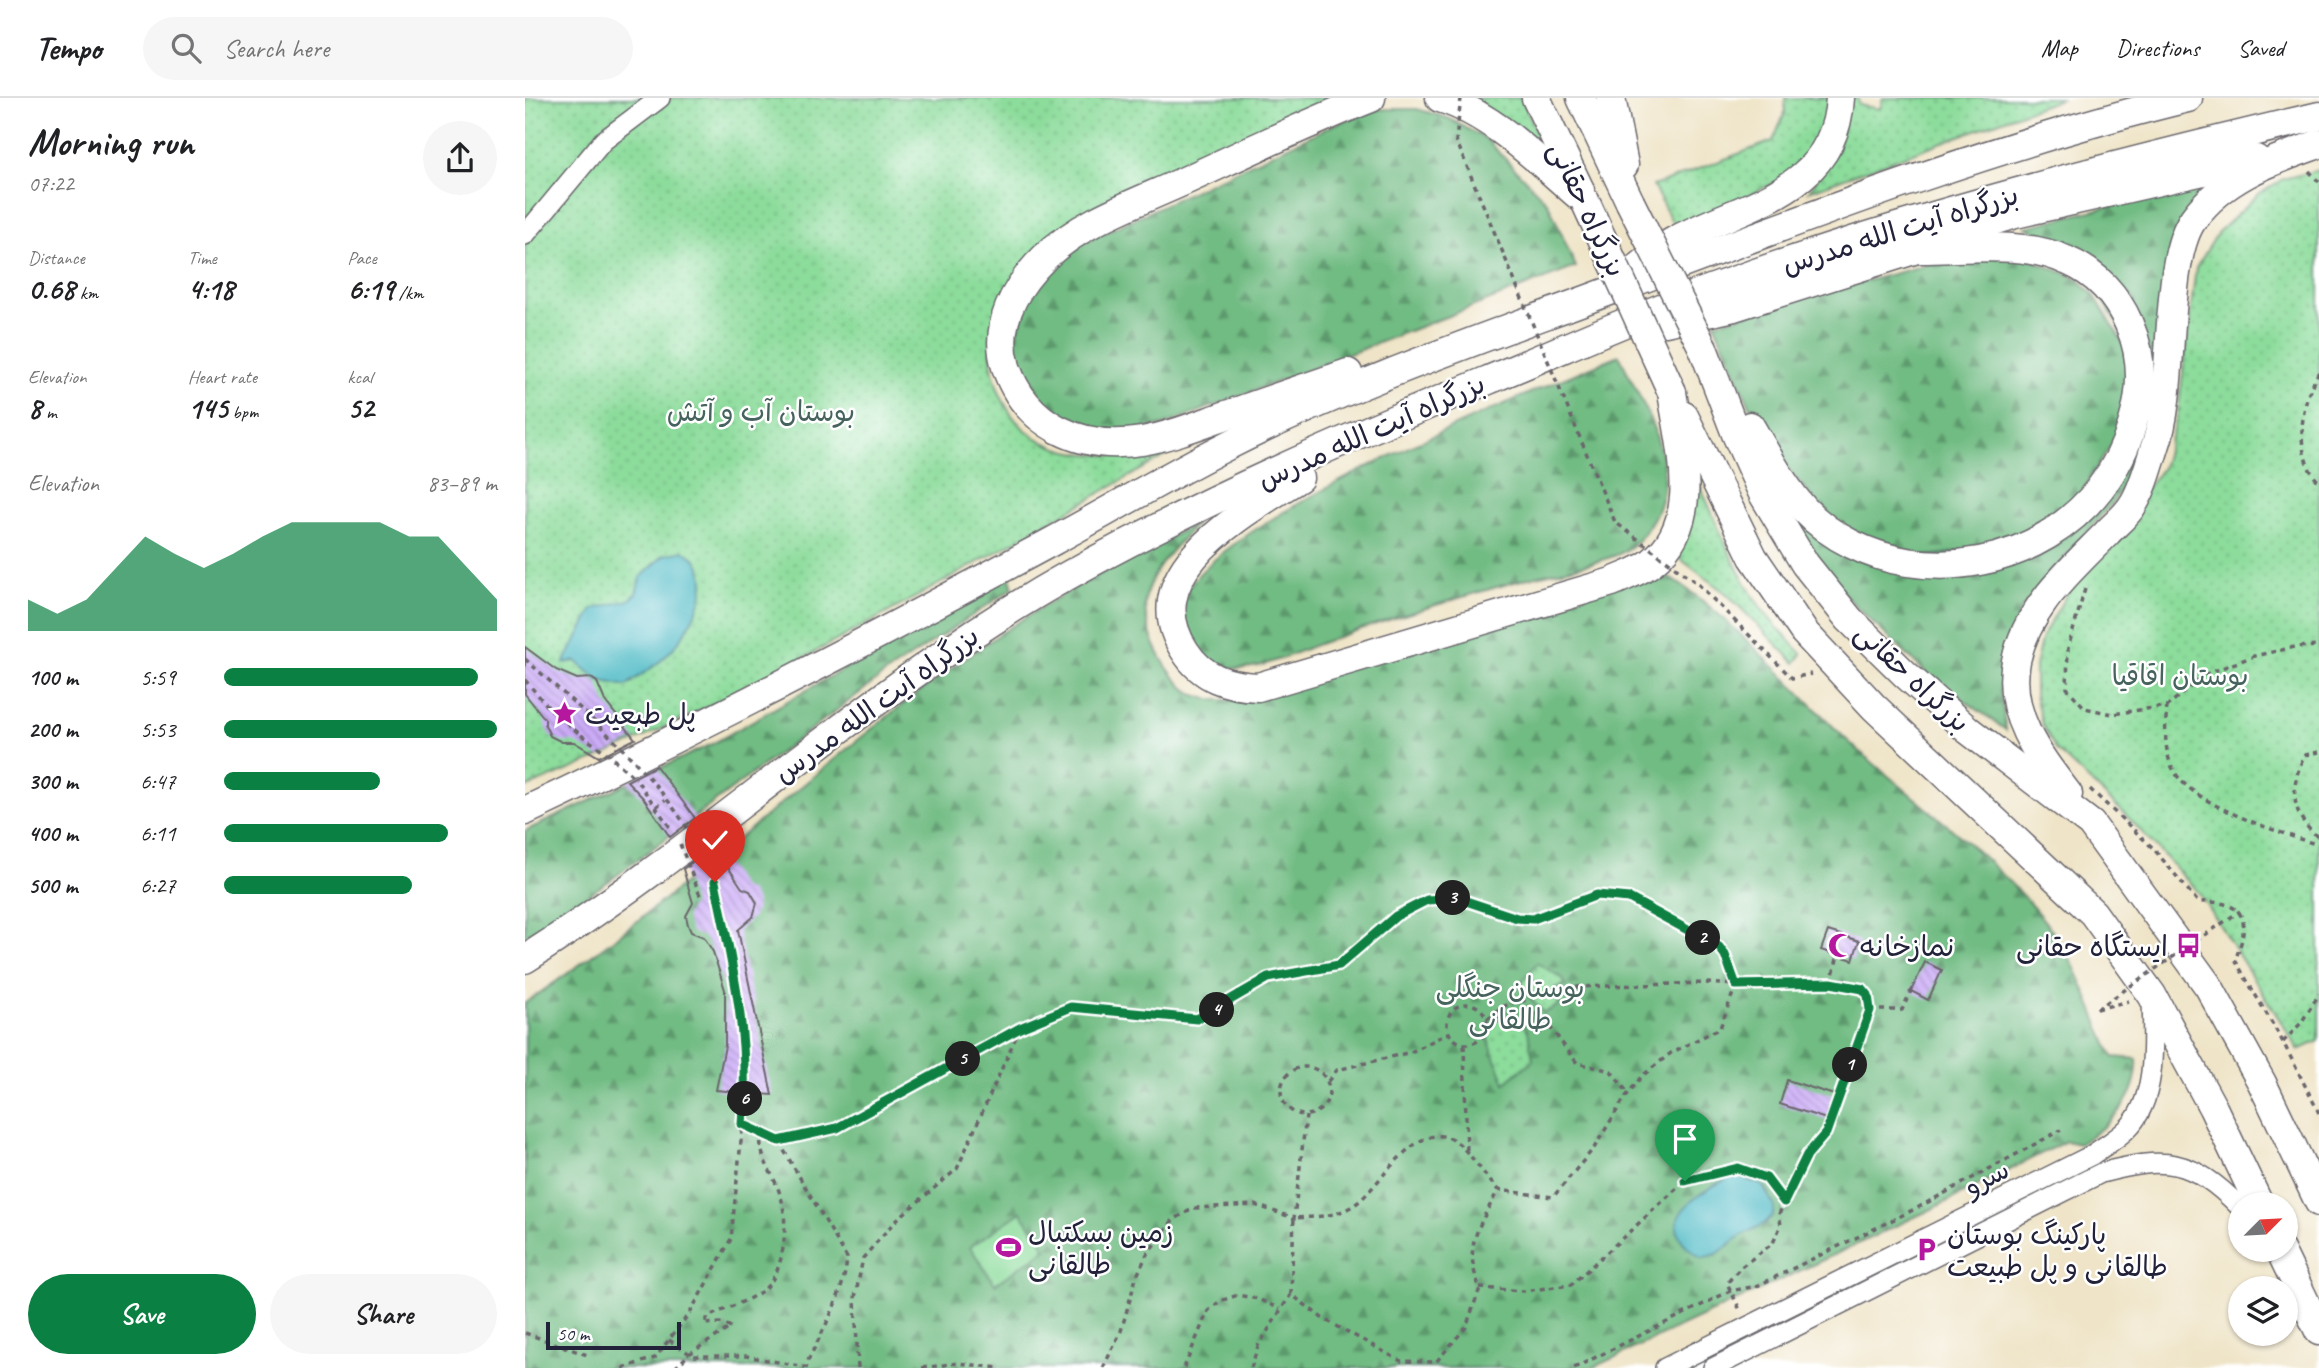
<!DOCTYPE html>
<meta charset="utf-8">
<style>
:root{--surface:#fff;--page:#f6f6f6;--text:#202124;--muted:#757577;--line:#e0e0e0;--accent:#0b8043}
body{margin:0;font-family:Caveat,"Playpen Sans Arabic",sans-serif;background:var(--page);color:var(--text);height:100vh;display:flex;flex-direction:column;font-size:26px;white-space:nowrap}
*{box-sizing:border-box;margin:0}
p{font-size:23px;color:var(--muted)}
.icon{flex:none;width:38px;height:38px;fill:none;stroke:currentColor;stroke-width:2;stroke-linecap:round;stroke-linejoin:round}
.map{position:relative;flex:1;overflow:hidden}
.drawer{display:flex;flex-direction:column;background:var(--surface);width:525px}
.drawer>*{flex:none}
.needle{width:46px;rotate:66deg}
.buttons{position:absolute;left:1703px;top:1094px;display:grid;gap:14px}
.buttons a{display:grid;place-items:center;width:70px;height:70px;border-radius:50%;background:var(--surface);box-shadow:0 2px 5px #0004;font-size:35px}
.scale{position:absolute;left:21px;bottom:18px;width:135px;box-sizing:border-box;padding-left:7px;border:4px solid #22223b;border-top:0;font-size:19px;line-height:24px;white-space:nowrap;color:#22223b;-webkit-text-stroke:5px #fff;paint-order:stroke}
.pin{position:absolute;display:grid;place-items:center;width:60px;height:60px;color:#fff;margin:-72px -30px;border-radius:50% 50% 50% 0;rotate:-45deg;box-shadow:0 0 7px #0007}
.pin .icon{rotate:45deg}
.km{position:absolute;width:35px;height:35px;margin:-18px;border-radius:50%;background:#222;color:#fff;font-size:19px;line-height:35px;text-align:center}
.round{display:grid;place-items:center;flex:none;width:74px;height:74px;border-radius:37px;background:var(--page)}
.overview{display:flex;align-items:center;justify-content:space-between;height:119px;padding:0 28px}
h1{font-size:38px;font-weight:800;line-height:52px}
.stats{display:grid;grid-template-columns:repeat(3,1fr);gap:10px;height:119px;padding:7px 28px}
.stats div{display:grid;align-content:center}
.stats b{font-size:30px;font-weight:800}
.stats small{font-size:19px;font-weight:400}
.stats p{font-size:19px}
.chart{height:196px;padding:14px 28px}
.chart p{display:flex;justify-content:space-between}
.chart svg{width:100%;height:126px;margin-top:7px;fill:var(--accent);opacity:.7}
.button{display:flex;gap:14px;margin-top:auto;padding:14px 28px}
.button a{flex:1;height:80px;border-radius:42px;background:var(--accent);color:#fff;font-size:28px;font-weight:800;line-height:80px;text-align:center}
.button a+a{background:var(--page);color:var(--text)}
ul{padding:0 28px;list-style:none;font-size:23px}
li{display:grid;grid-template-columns:112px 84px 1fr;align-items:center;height:52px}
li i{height:18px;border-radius:9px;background:var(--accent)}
header{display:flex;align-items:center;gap:42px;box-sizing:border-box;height:98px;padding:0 35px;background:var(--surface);border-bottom:2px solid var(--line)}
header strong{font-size:33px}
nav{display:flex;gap:38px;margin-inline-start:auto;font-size:24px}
.search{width:490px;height:63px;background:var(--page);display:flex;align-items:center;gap:18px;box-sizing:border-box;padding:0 24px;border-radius:38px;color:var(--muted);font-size:26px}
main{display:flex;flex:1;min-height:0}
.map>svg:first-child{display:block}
.forest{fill:url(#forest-firs);stroke:#4a6f5f;stroke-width:2}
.park{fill:url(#park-dots);stroke:#577f6b;stroke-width:2}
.pitch{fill:#8cdc9b;stroke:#577f6b;stroke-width:2}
.water{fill:#4bb9c4;stroke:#366e80;stroke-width:2}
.building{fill:url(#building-back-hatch)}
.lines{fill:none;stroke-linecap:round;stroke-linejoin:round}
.minor-casing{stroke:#6a666c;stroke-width:22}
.highway-casing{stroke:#6a666c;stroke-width:31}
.path{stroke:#6a666c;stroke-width:3.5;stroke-dasharray:5 5;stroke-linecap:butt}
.minor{stroke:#fff;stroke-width:19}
.highway{stroke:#fff;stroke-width:28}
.highway-bridge-casing{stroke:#6a666c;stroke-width:31;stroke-linecap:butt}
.path-bridge{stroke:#6a666c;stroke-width:3.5;stroke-dasharray:5 5;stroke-linecap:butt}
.highway-bridge{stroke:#fff;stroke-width:28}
.route-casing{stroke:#fff;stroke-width:14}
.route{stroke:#0b8043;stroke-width:9}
.labels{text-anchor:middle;stroke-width:5;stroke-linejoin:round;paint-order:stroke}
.street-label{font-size:28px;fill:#22223b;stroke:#fff}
.park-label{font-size:28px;fill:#47635d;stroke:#fff}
.poi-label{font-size:28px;fill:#22223b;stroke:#fff;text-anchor:start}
</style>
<header>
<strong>Tempo</strong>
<div class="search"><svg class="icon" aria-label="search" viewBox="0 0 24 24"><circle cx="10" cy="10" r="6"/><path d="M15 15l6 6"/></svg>Search here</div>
<nav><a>Map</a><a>Directions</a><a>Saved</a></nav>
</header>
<main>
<section class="drawer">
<div class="overview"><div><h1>Morning run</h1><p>07:22</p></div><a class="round"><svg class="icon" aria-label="share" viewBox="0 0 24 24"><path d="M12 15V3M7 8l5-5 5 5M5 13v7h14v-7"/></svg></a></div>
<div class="stats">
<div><p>Distance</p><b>0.68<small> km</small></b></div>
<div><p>Time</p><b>4:18</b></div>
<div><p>Pace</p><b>6:19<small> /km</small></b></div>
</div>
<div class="stats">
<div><p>Elevation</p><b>8<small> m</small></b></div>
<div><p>Heart rate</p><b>145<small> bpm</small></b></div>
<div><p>kcal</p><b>52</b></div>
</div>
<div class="chart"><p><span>Elevation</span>83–89 m</p>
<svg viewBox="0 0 160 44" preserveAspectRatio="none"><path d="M0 44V33L10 38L20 33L30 22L40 11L50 17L60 22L70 17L80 11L90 6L100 6L110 6L120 6L130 11L140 11L150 22L160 33V44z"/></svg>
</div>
<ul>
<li><b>100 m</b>5:59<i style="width:93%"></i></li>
<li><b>200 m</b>5:53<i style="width:100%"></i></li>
<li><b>300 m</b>6:47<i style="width:57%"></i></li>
<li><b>400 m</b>6:11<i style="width:82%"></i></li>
<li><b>500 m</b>6:27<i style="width:69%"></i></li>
</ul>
<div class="button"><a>Save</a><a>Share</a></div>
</section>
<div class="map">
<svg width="1794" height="1270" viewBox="0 0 1794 1270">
<defs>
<pattern id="forest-firs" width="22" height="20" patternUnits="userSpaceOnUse" patternTransform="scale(1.75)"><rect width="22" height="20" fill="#71bc83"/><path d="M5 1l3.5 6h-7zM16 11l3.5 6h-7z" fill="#5c986c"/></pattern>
<pattern id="park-dots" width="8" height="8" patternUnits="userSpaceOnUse" patternTransform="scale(1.75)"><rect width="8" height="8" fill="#8cdc9b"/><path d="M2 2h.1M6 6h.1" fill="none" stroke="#78bc86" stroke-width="1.8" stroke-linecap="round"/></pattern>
<pattern id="building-back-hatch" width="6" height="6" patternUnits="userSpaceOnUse" patternTransform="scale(1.75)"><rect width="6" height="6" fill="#ccacf8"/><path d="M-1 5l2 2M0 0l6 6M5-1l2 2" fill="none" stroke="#a58cca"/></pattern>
</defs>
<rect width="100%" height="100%" fill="#fff"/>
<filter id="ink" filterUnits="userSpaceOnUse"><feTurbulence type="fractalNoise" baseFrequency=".0143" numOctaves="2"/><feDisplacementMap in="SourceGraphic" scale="14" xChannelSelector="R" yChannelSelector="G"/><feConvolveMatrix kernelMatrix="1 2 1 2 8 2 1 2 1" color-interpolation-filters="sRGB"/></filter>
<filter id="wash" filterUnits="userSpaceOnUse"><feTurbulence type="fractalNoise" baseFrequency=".00686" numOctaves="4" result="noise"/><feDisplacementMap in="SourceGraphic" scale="28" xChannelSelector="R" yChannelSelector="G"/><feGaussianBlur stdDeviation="1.57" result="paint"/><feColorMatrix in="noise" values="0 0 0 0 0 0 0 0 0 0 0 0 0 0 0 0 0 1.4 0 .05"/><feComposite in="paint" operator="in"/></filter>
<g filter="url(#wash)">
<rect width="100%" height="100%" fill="#efe4c7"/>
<g class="forest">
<path d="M854 11H892L923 20 961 41 1023 105 1051 169 639 327 596 335 526 323 491 267 489 243 506 193 549 149 810 26Z"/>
<path d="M1690 82 1677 95 1625 333 1608 370 1588 404 1496 511 1481 553 1475 593 1481 632 1401 575 1338 515 1304 480 1261 415 1366 468 1548 429 1623 281 1550 152 1501 129Z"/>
<path d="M1492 156 1552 180 1570 198 1601 250 1607 283 1600 324 1552 402 1497 444 1397 459 1312 430 1240 343 1189 225 1433 158Z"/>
<path d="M1094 257C1116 304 1158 367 1129 419 1122 432 1110 449 1096 455 1067 468 1031 472 1000 481 929 501 858 522 788 548 762 558 734 573 705 570 679 567 659 540 656 514 647 435 1025 288 1094 257Z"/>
<path d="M672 425C654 445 630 467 622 494 612 524 644 588 673 598 693 605 711 601 731 598L1132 475C1176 486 1284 607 1323 643 1391 705 1473 760 1528 834 1556 871 1568 918 1588 959L1612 961C1614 1001 1585 1027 1554 1046L1541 1043 1407 1111 1067 1270H0V905C160 798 298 659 456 549 524 501 598 463 672 425Z"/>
<path d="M484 477 488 490 361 575 87 781 0 839V733L187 646Z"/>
</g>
<g class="park">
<path d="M0 0H807L593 100 466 236C466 248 465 262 468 274 491 372 584 363 660 347 444 468 230 599 0 690Z"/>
<path d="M943 0H996L1024 62Z"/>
<path d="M1260 0H1305L1301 22 1273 73 1152 133 1128 88 1248 43 1260 15Z"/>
<path d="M1325 0H1333L1334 7 1355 11 1358 0H1538L1284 93 1312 52Z"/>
<path d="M1794 72V943L1774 952 1674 795 1600 716 1531 652 1517 626 1510 597V568L1517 539 1553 477 1637 370 1653 315 1671 170 1694 133 1734 96 1758 81Z"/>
<path d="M1165 365C1187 412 1204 463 1234 507 1246 525 1263 540 1277 556L1270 565 1203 497 1149 456Z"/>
<path d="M1012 865 1037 880 1041 887 1029 890 1034 907 1019 915 994 889Z"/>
<path d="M988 912 1003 933 1008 962 980 985 963 941 968 924Z"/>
</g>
<path class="pitch" d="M496 1114 521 1151 470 1186 445 1149Z"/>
<g class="water">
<path d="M159 453C163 456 170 460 172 463 191 492 161 538 141 558 130 569 114 578 101 588L73 582 51 563 39 565 68 511 104 502 111 496 115 480 139 457Z"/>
<path d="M1209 1077 1237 1087 1249 1107 1248 1117 1239 1126 1217 1137 1192 1156 1177 1160C1120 1124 1173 1095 1209 1077Z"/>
</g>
<g id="blocks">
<g class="building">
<path d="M0 549 31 572 52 581 66 580 72 584 80 603 110 641 74 659 49 644H37L25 638 20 627V621L0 596Z"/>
<path d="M131 668 170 720 145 739 119 701 102 683Z"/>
<path d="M189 748 217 790 225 793 232 805 228 819 213 832 247 997 191 992 200 948V892L188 854 179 839 166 834 163 827 161 818 168 805 158 771Z"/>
<path d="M1303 833 1334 843 1328 862 1296 852Z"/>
<path d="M1400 864 1417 872 1403 902 1386 893Z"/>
<path d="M1262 982 1309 997 1301 1021 1255 1006Z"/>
</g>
</g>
</g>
<g filter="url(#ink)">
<use href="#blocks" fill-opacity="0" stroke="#6a666c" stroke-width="2"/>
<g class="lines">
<defs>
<g id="minor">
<path d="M0 137 78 43 135 0"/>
<path d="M1140 1270 1567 1057C1578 1049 1592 1041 1602 1031 1633 1001 1628 941 1627 902"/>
<path d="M1188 1270 1576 1075C1641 1058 1666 1060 1715 1109"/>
</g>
<g id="highway">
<path d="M915 0C970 17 1017 67 1060 103"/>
<path d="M1011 0 1055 92"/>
<path d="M1056 0 1105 104"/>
<path d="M1086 0 1099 67"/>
<path d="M1114 169C1125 161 1136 150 1149 143 1216 106 1310 96 1315 0"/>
<path d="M1140 224 1209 209 1392 151 1437 132 1490 116 1731 61"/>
<path d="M1178 250 1211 336 1238 396 1280 466 1324 521 1380 576 1443 632 1566 726 1684 889 1737 985 1794 1104"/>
<path d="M823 275C786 288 749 300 713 313 681 324 650 337 617 343 557 353 501 328 481 269 468 227 490 189 519 160 555 124 611 105 657 84 720 55 782 25 846 0"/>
<path d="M1159 318 1228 459 1279 534 1349 609 1568 815 1627 897 1688 1010 1734 1106"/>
<path d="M1225 328C1242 356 1257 387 1280 412 1306 440 1345 458 1382 464 1482 480 1581 423 1608 324 1618 291 1618 258 1604 226 1592 198 1571 175 1543 163 1498 142 1444 151 1396 151 1377 151 1357 147 1338 144"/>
<path d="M774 380C718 416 608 474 660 553 677 580 703 588 733 589L1087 484C1100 478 1116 473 1127 464 1179 423 1155 348 1147 294"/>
<path d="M1543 696C1513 657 1481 616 1491 563 1502 509 1546 472 1582 435 1590 426 1601 418 1607 408 1618 392 1624 367 1630 349 1652 289 1637 163 1669 120 1700 78 1747 63 1794 46"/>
<path d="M0 713C179 629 354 537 528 443 584 413 639 380 696 351 823 286 959 240 1093 190 1280 120 1468 47 1663 0"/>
<path d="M0 861C187 743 348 587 542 478 676 403 819 341 961 283 1039 251 1115 216 1194 188 1390 117 1591 66 1794 18"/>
<path d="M1755 1152 1794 1233"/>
</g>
</defs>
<use href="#minor" class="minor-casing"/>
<use href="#highway" class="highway-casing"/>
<g class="path">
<path d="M1784 73 1794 84"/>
<path d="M1794 274C1775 303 1768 358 1794 384"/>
<path d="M1173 486 1267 580 1286 576"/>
<path d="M1560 491 1543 550 1542 590 1560 610 1587 616 1642 608 1681 576 1729 558 1770 549 1794 548"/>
<path d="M0 582 25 611 56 637"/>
<path d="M1642 608C1640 630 1638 657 1651 676 1671 708 1758 736 1794 747"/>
<path d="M1794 654 1780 657C1764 688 1765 717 1794 740"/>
<path d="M113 684 147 732"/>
<path d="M1565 691 1628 750 1673 804C1720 802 1727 821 1710 862L1758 944 1794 1015"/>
<path d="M131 709 140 702"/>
<path d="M1306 885 1313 857"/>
<circle cx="942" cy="926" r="20"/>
<path d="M1572 911 1604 903"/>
<path d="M1345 912H1377L1386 893"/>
<path d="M962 921 975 910 997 901 1022 925 1052 965 1086 973 1103 995"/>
<path d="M1758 944 1776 925 1794 896"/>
<path d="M939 947 942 1057"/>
<circle cx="780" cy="993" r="24"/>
<path d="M803 983 812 972 886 954 923 935"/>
<path d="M217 1026 254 1043 312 1030 495 930 546 909 672 921 743 880 814 867 871 818 902 801 931 800 992 820 1008 821 1072 797 1104 800 1194 849 1200 857 1211 887 1306 885 1338 891 1343 897 1345 912 1341 927 1301 1035 1282 1057 1254 1116 1256 1127 1248 1145 1216 1169 1202 1185 1216 1214"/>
<path d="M254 1044 322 1160C319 1198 297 1233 281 1267"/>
<path d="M955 1190 999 1193 1046 1187 1160 1083 1213 1070 1241 1080 1258 1103"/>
<path d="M766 1196 769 1120C791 1119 813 1119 832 1105 855 1088 896 1013 934 1046 948 1059 960 1078 973 1092"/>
<path d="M0 1235 65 1258"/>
<path d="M144 1242 168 1258H221L285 1270"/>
<path d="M98 1270 130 1260 166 1213 206 1141 221 994"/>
<path d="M150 1270 164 1256 206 1229 197 1225 179 1226 183 1219C201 1210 221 1204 237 1193 261 1176 264 1120 255 1096 247 1072 233 1060 236 1035"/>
<path d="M333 1270 330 1200 338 1160 370 1123 432 1071 494 932"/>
<path d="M397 1270 433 1265 474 1270"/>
<path d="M578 1270 596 1233 611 1180 622 1156 648 1122 669 1110 730 1107 769 1120 781 1018"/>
<path d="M659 1270 683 1213 695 1203 713 1197 733 1201 755 1211"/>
<path d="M726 1270 733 1248 766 1196 797 1220 876 1263 911 1264 941 1229 955 1190C937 1148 954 1130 973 1092L1028 1099 1069 1050 1099 1001 1117 978 1146 955 1195 930 1211 887 1181 885 1019 890 997 901"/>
<path d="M1049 1270 1205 1193 1232 1188 1394 1109 1536 1032"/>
</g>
<use href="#minor" class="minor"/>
<use href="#highway" class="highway"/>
<defs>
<g id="highway-bridge">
<path d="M1060 103 1147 294"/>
<path d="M1105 104 1178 250"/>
</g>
</defs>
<use href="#highway-bridge" class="highway-bridge-casing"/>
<g class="path-bridge">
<path d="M936 0 931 42 1090 424 1173 486"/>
<path d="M0 561C68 622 156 694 189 783 214 848 217 925 221 994"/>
<path d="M56 637 79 653 111 681"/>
<path d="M155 746 176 800"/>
<path d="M1572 911 1715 813"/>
</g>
<use href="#highway-bridge" class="highway-bridge"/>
</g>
</g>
<g class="lines" filter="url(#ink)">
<defs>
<path id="route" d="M190 784C207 864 226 944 217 1026L254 1043 312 1030 495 930 546 909 672 921 743 880 814 867 871 818 902 802 932 800 992 820 1008 821 1072 797 1104 800 1194 849 1200 857 1211 887 1306 885 1338 891 1343 897 1345 912 1301 1035 1282 1057 1259 1104 1241 1080 1213 1070 1160 1083"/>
</defs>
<use href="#route" class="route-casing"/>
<use href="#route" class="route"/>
</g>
<defs>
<symbol id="sight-bare" viewBox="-9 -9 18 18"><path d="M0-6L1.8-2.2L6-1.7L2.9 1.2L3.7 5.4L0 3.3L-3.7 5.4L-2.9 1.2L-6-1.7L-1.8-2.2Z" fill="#b5179e" stroke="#fff" stroke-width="2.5" paint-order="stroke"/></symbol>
<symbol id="mosque-bare" viewBox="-9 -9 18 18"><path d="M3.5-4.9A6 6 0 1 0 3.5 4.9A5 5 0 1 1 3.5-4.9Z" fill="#b5179e" stroke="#fff" stroke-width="2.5" paint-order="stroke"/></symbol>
<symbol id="bus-bare" viewBox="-9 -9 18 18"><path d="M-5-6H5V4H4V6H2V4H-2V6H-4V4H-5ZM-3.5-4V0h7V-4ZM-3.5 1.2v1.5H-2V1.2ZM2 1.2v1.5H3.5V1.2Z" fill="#b5179e" stroke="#fff" stroke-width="2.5" paint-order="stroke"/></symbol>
<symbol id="stadium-bare" viewBox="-9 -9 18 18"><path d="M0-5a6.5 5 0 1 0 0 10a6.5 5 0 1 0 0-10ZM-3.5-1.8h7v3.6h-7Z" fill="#b5179e" stroke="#fff" stroke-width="2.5" paint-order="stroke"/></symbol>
<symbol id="parking-bare" viewBox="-9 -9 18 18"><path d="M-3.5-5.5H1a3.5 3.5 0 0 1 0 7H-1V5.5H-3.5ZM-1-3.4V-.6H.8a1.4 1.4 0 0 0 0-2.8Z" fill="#b5179e" stroke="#fff" stroke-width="2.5" paint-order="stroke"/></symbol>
</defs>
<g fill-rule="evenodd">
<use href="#sight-bare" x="22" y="598" width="35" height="35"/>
<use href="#mosque-bare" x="1298" y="830" width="35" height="35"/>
<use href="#bus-bare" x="1646" y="830" width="35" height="35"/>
<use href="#stadium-bare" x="466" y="1132" width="35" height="35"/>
<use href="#parking-bare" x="1384" y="1134" width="35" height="35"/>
</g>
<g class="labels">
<g class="street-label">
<text transform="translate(1063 111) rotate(65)" y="10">بزرگراه حقانی</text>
<text transform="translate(1375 131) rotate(-17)" y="10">بزرگراه آیت الله مدرس</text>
<text transform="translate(846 333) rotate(-24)" y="10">بزرگراه آیت الله مدرس</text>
<text transform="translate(1388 579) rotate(43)" y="10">بزرگراه حقانی</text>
<text transform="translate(351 606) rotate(-36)" y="10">بزرگراه آیت الله مدرس</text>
<text transform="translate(1461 1079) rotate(-27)" y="10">سرو</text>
</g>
<g class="park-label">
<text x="236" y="323">بوستان آب و آتش</text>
<text x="1655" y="587">بوستان اقاقیا</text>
<text x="985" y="899">بوستان جنگلی<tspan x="985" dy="32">طالقانی</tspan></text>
</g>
<g class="poi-label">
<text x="60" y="626">پل طبعیت</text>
<text x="1335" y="858">نمازخانه</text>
<text x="1643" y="858" text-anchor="end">ایستگاه حقانی</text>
<text x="503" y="1144">زمین بسکتبال<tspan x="503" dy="32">طالقانی</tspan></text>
<text x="1422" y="1146">پارکینگ بوستان<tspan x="1422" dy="32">طالقانی و پل طبیعت</tspan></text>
</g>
</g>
</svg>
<div class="buttons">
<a><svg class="needle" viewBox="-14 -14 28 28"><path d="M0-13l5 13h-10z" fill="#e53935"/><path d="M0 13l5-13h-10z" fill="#757577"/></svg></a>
<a><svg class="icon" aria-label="layers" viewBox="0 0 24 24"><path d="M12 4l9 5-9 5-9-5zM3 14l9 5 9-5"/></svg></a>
</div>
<div class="scale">50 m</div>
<div class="pin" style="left:1160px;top:1083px;background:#1e9e55"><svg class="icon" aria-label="arrive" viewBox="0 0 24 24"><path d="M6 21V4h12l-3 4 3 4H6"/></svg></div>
<div class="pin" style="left:190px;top:784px;background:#d93025"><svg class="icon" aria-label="check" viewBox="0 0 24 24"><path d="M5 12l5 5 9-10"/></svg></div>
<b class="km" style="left:1325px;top:967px">1</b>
<b class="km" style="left:1178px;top:840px">2</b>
<b class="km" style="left:928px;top:800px">3</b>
<b class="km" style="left:692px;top:912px">4</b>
<b class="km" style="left:438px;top:961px">5</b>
<b class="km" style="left:220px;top:1001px">6</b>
</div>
</main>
